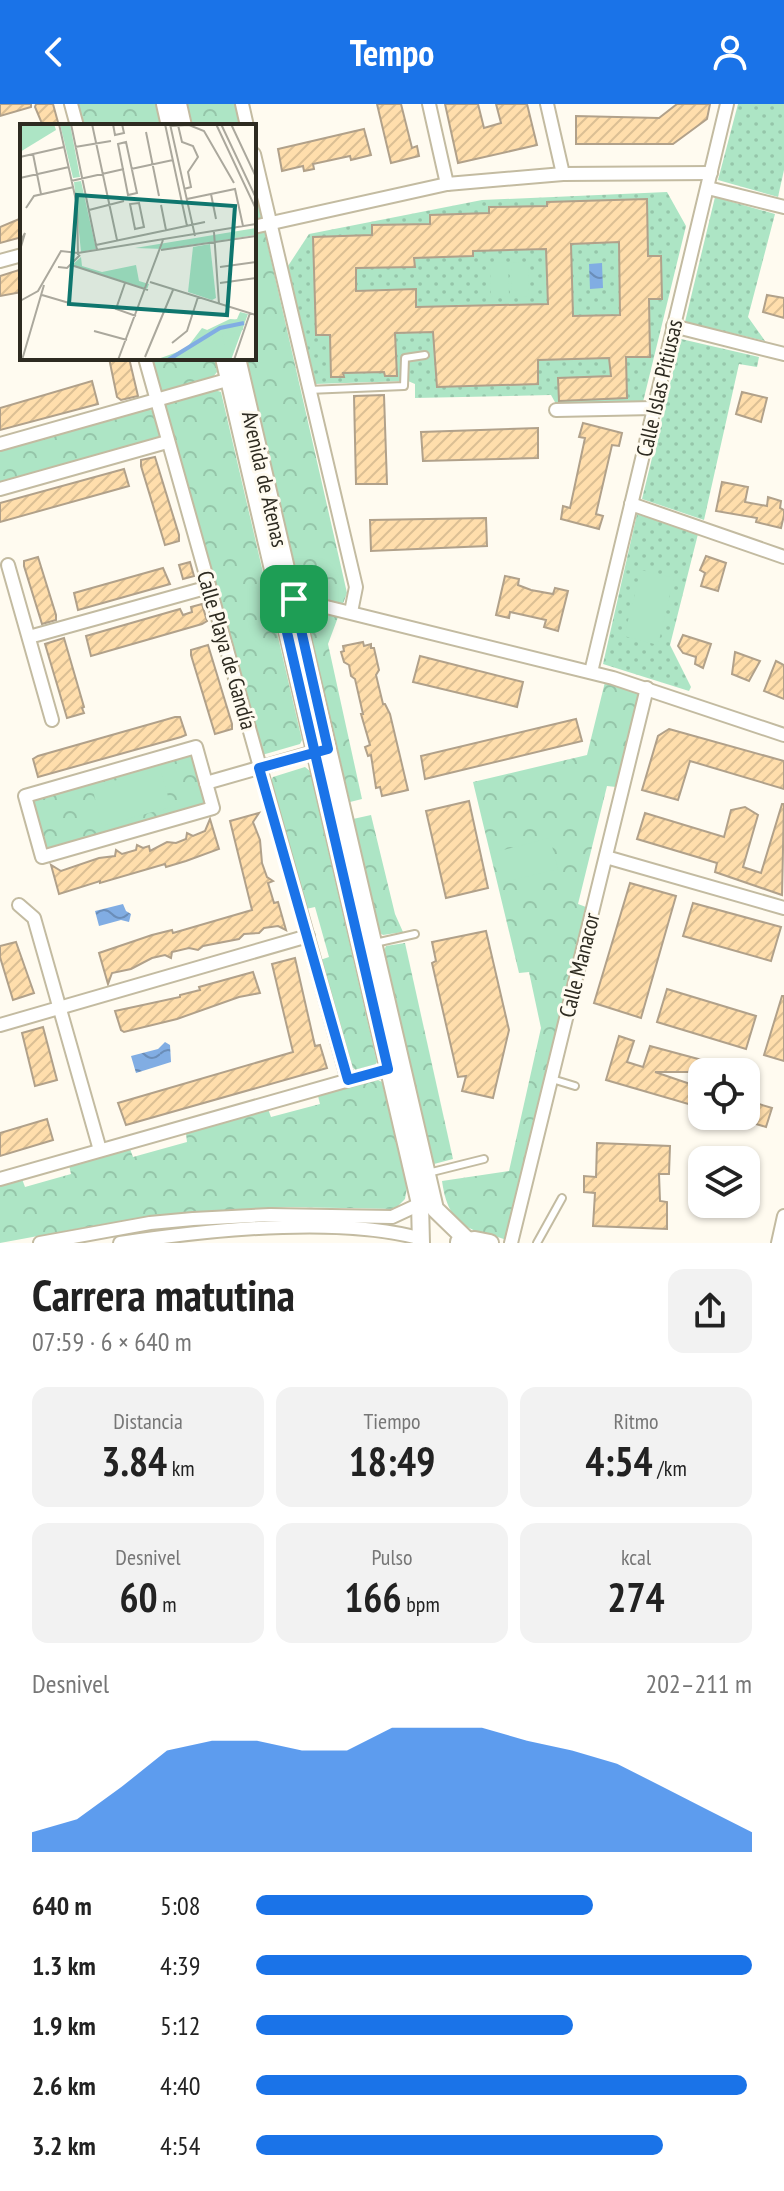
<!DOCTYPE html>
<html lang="es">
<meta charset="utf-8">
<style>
:root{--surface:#fff;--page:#f2f2f2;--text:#222;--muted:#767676;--accent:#1a73e8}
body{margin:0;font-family:"PT Sans Narrow",sans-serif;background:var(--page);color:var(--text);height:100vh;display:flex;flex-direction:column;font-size:30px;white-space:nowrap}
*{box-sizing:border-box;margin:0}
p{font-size:26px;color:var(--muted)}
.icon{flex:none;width:44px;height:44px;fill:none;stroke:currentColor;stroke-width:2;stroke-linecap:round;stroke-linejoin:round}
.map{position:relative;height:1139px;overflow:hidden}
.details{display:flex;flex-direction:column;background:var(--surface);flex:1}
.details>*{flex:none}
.fabs{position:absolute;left:688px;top:954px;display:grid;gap:16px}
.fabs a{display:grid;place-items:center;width:72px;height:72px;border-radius:16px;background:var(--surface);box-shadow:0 2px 6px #0004;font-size:40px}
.pin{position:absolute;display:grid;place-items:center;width:68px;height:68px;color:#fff;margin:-34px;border-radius:16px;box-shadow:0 4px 12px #0006}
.round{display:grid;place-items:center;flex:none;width:84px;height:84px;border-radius:16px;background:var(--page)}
.headline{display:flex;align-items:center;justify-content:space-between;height:136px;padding:0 32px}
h1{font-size:44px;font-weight:600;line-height:60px}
.stats{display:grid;grid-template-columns:repeat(3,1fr);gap:12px;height:136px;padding:8px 32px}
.stats div{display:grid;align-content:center;border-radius:16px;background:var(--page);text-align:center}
.stats b{font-size:40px;font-weight:600}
.stats small{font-size:22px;font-weight:400}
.stats p{font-size:22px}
.chart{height:224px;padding:16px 32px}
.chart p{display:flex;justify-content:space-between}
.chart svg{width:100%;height:144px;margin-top:8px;fill:var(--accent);opacity:.7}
ul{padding:0 32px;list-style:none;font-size:26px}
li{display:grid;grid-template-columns:128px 96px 1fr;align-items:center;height:60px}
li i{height:20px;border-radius:10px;background:var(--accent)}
header{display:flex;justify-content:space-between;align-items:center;height:104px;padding:0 32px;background:var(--accent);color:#fff;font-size:36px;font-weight:600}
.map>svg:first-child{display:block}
.forest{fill:url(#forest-crowns)}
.garden{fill:url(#garden-dots)}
.pitch{fill:#ade5c5}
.water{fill:url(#water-waves)}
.building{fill:url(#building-hatch);stroke:#b1a18a;stroke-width:2;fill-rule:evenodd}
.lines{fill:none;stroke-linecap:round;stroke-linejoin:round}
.lane-casing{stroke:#c3bba1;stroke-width:10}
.street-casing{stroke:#c3bba1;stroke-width:16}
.secondary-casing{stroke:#c3bba1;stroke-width:20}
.lane{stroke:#fff;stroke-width:6}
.street{stroke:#fff;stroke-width:12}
.secondary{stroke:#fff;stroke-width:16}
.route-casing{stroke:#fff;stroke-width:16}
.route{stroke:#1a73e8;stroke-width:10}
.labels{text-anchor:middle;stroke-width:6;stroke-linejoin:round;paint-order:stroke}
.street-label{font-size:22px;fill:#2e2b21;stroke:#fffbf0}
.inset-river{fill:none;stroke:#81ade3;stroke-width:4}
.inset-road{fill:none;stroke:#aba89d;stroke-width:2}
.view{fill:#0f766e;fill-opacity:0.15;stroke:#0f766e;stroke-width:4}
.inset-edge{fill:none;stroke:#2e2b21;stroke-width:4}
</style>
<header><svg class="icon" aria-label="back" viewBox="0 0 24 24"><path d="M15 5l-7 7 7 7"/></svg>Tempo<svg class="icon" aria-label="person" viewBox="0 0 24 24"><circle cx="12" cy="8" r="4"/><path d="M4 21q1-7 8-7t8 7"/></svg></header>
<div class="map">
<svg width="784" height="1139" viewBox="0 0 784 1139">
<defs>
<pattern id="forest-crowns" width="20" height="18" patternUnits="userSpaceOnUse" patternTransform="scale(2)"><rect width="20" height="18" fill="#ade5c5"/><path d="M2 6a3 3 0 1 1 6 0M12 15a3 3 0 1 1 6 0" fill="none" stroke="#95c5a9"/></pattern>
<pattern id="garden-dots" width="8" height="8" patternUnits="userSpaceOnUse" patternTransform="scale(2)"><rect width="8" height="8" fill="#ade5c5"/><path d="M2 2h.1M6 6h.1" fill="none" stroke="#95c5a9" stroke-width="1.8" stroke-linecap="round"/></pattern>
<pattern id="water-waves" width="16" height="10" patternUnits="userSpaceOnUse" patternTransform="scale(2)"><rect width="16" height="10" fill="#81ade3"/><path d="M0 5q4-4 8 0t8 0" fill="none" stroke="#6a8db8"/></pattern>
<pattern id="building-hatch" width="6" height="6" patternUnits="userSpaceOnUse" patternTransform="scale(2)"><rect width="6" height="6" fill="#ffdeac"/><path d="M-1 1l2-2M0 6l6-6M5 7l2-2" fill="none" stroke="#dbbf94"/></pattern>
</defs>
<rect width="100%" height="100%" fill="#fffbf0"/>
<g class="forest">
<path d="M77 0H157L162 22H84Z"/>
<path d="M186 0H236L241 22H191Z"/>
<path d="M254 81 347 489 328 540 362 695 350 698 246 254H254Z"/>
<path d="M149 254H216L217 268 213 273 163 288 158 286Z"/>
<path d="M215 286 221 288 302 636 300 640 262 651 164 304 167 299Z"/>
<path d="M147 305 154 307 160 331 156 336 0 380V344Z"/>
<path d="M605 578 639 590 616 683 607 682 578 800 586 803V807L506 1136C498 1132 490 1132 482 1129 454 1121 446 1104 442 1077L509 1067 541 924 529 868 519 869 473 678 587 651Z"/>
<path d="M192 650 207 700 46 746 32 696Z"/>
<path d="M305 663 310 667 377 958 375 961 357 967 352 963 320 856 329 853 315 803 306 805 270 678 273 673Z"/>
<path d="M371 711 395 810 403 828 383 831 380 829 353 715Z"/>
<path d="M405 839 453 1055 434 1060 384 846 386 842Z"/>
<path d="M378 976 382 978 407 1084 405 1095 395 1105 287 1103 192 1108 103 1120 0 1139V1081L22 1075 25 1083 71 1070 69 1061 130 1045 133 1053 187 1038 186 1030 268 1005 271 1013 320 1000 318 992Z"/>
</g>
<g class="garden">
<path d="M738 0H784V66L778 93 718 76Z"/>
<path d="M667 88 686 122 643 298 556 300 551 291 415 294V280L408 277 315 280 288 162 309 130 482 96Z"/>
<path d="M715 93 775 110 748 213 765 237 685 218Z"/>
<path d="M681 235 759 253 757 263 739 260 704 416 642 395Z"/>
<path d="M637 410 698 430 670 541 691 583 689 587 603 560Z"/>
</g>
<g class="pitch">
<path d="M508 158 509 192 491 193 490 159Z"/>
<path d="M528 158 529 192 512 193 511 159Z"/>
<path d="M641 466 674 474 658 541 624 532Z"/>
<path d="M160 664 171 703 102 722 92 683Z"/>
<path d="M550 734 558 765 500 779 492 749Z"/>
</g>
<g class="water">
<path d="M602 159 603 184 590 185 589 160Z"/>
<path d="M123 800 126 807 131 810 129 818 121 816 99 822 95 807Z"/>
<path d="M165 938 170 941 171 958 136 969 131 952 158 945Z"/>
</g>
<g class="building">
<path d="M0 0H31V3L0 12Z"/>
<path d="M36 0H53L59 22H43L35 3Z"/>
<path d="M377 0H401L412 44 417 42 419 52 391 59Z"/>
<path d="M445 0H478L484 24 501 19 496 0H527L537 41 458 59Z"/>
<path d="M677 0H710L707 15 673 40H576V12L659 14Z"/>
<path d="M364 25 371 51 351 56 350 52 313 60 314 65 304 67 303 62 282 67 278 45Z"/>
<path d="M647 95 648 152H661L662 195H649L650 253H626L627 294 559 297 558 274 611 272 609 254 538 256V280L437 283 433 228 395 229 397 272H385L384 268 343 269 344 273H331L330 231H316L313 133 372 131V121L430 120V111L489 109V103L547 102V98ZM619 138 620 211 573 212 571 140ZM546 145 548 200 416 203V185L356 187V164L415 163 414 154 473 152V147Z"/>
<path d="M19 115 22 116V133L0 139V123Z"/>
<path d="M22 165V188L0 192V172Z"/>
<path d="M767 191 784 194V214L763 208Z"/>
<path d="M109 254H129L138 292 121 296 117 293Z"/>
<path d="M92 277 98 300 0 326V304Z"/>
<path d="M742 288 767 294 761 318 736 310Z"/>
<path d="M384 291 387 380H356L354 292Z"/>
<path d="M583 319 622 329 619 342 612 341 596 410 603 412 599 425 561 415 563 402 570 404 585 334 579 333Z"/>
<path d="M538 324V354L423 357 421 328Z"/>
<path d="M155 353 179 431V437L165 441 141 362V356Z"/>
<path d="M124 365 129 382 0 418V399Z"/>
<path d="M722 378 748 383 745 398 767 402 768 393 781 397 780 404 784 406V411L781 424 756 418 757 414 716 407Z"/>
<path d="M486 414 487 442 371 447 370 416Z"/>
<path d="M706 452 726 459 718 487 701 482 705 469 700 466Z"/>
<path d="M38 453 56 511V516L42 520 24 462V457Z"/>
<path d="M190 458 194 472 183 475 179 461Z"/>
<path d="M163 464 170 480 78 506 74 489Z"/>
<path d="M505 472 519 475 518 481 531 486 553 490 555 484 568 487 558 527 544 523 546 516 510 508 509 514 496 511Z"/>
<path d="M202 500 207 517 202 520 91 552 86 532 180 505 183 511 192 508 191 503Z"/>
<path d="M683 531 711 540 703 564 695 560 696 553 683 549 678 542Z"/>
<path d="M64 534 84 603 82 604 84 609 67 614 45 540Z"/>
<path d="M363 538 364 542 371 540V544H374L379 566 376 571 383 600H385L390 610 408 686 382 692 380 683 376 684 371 651 368 652 365 643 370 641 361 610H363L355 575 351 572 349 561 344 558 341 548 344 547 343 542Z"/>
<path d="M208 541 232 620V625L215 630 191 551V546Z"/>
<path d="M735 548 760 557 749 577 732 570Z"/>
<path d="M420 552 523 578 517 603 413 578Z"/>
<path d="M776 557 784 561V595L764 587Z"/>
<path d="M175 613H180L186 631 181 633 38 673 33 655 38 652Z"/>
<path d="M576 615 582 637 425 675 421 652Z"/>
<path d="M669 625 784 657V685L690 657 678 696 642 686 658 632Z"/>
<path d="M469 697 488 784 446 794 426 707Z"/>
<path d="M782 700H784L782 791 715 768 717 759 637 735 645 709 724 733 731 706 745 703 758 711 743 763 761 769Z"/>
<path d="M259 709 253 718 260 736 262 759 267 773 273 777 268 779 274 799 278 798 286 826 278 822 264 824 259 829 244 830 239 835 203 842 198 846 189 844 172 848 171 854 165 851 152 854 131 865 112 869 108 880 99 849 152 831 172 826 173 829 252 806 230 717Z"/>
<path d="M210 715 219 745 186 757 166 763 165 760 100 779V777L59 790 51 761 61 767 99 754 115 752 116 746 122 750 136 746 137 741 143 744 149 742 150 747 167 738 176 739 186 735 187 729 193 732 205 727Z"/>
<path d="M630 779 676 792 641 914 594 899Z"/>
<path d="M693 799 781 823 771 857 683 832Z"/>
<path d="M486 827 509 926 493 994 462 987 466 972 458 973 432 859 436 857 432 838Z"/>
<path d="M16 838 34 889 13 896 0 853V842Z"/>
<path d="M295 854 315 942 320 941 327 964 126 1021 118 999 293 948 272 860Z"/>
<path d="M253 868 260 889 239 893 177 915 124 928 121 926 115 907 180 893V891L200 886 199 883Z"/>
<path d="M667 885 756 912 746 945 657 918Z"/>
<path d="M782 892H784V957L764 951Z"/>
<path d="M43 923 57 976 35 982 22 929Z"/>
<path d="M619 932 634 937 627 958 643 963 650 942 702 956 701 959 723 966V968H655L702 984V1004L606 976Z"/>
<path d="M746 996 772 1004 766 1023 746 1017Z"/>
<path d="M47 1015 53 1036 0 1052V1029Z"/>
<path d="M597 1039 670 1042 669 1070H659L660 1097 667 1098V1125L593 1122 595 1089 584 1088V1072L596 1073Z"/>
</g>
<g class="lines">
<defs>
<g id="lane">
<path d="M308 286 404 282 405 254 425 251"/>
<path d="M375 839 415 830"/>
<path d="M552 975 575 982"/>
<path d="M428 1069 484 1055"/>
<path d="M537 1139 562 1094"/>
</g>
<g id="street">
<path d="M71 0 77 22"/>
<path d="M242 0 247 22"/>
<path d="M429 0 447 80"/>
<path d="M547 0 563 70"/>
<path d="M254 50 356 483 351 508"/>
<path d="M708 84 784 103"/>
<path d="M254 123 447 80 563 70 711 69"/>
<path d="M0 157 22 151"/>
<path d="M673 222 784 250"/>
<path d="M145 254 348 976"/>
<path d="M556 306 654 304"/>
<path d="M0 340 234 274"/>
<path d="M0 385 167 338"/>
<path d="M631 400 784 453"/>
<path d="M8 461 52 616"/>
<path d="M286 497 294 495 613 574 784 631"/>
<path d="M29 533 209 483"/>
<path d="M591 568 727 0"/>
<path d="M196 643 213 704 42 753 25 692Z"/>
<path d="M206 679 321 646"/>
<path d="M606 753 784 804"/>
<path d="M19 801 34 814 100 1046"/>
<path d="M0 921 308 832"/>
<path d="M0 1075 388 965"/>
<path d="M40 1139 150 1119 193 1115 270 1111 392 1113 420 1100 425 1101"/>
<path d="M120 1139C207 1126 338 1111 422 1135"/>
<path d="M511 1139 647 584"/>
<path d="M778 1139 784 1112"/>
</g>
<g id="secondary">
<path d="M165 0 170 22"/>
<path d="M178 0 183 22"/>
<path d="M224 254 420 1100 421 1139"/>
<path d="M237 254 435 1105 467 1136"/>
<path d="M459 1138 475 1136 490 1139"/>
</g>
</defs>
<use href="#lane" class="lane-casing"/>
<use href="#street" class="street-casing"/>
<use href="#secondary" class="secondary-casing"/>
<use href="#lane" class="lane"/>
<use href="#street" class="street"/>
<use href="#secondary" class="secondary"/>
</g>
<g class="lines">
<defs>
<path id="route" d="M294 495 328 645 259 664 348 976 388 965C352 809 316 653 280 498L294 495"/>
</defs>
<use href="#route" class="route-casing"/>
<use href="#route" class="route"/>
</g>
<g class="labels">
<g class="street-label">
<text transform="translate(659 284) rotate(-77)" y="8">Calle Islas Pitiusas</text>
<text transform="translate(265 375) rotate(77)" y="8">Avenida de Atenas</text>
<text transform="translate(227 546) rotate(74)" y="8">Calle Playa de Gandía</text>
<text transform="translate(579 861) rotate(-76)" y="8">Calle Manacor</text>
</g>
</g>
<g transform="translate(20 20)">
<rect width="236" height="236" fill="#fffbf0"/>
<path d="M0 0H34L36 6 0 28ZM220 188 228 190 211 236H135L166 225 182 204 190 207 217 195Z" fill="#ade5c5"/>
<path d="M40 0H50L60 53 53 54ZM61 57 76 125 61 128 54 58ZM236 104V111L144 125 115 124ZM61 133 62 142 82 148 116 141 119 157 129 160 127 165 52 141ZM210 195 224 196 223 206 202 211 205 222H197L187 206Z" fill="#ade5c5"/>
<path d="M190 120 196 174 192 176 168 168 173 123Z" fill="#ade5c5"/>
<path class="inset-river" d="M148 236 200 204 224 199"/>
<path class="inset-road" d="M39 0 57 81 58 131M51 0 77 126M72 0 97 116M93 0 95 11 104 9 102 0M145 0 167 102M150 0 175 112M196 0 236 85M201 0 236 74M211 0 236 53M158 1 162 18 173 22 178 33 168 48 171 63 164 65M151 2 169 1 184 7 214 59M126 8 139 72M106 18 117 69 108 71 98 20ZM55 23 91 17M13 30 21 70M0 33 44 23M111 45 153 36M0 54 49 43M51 57 104 45M191 70 196 95M167 75 215 65 223 102M119 79 124 103 115 105 110 80ZM141 81 146 106M6 84 14 72 54 63M69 86 104 77M194 108 199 180M0 118 5 109 0 126M76 121 185 98M141 126 236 112M51 141 128 166M38 143 47 144 60 131M200 143 236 138M130 158 236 191M105 159 96 185 116 192M200 159 236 154M22 171 56 181M0 177 18 167 41 127 58 129 236 100M74 207 107 216M152 219 167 207 178 173M125 233 153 166M2 236 24 161M98 236 143 116M214 236 230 189"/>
<path class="view" d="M57 71 215 82 207 191 49 180Z"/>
<rect width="236" height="236" class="inset-edge"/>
</g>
</svg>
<div class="fabs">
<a><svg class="icon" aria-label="locate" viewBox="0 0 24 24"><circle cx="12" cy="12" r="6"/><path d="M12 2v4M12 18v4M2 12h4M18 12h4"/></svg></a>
<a><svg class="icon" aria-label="layers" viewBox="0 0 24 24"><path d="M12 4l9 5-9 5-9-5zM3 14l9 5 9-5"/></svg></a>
</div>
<div class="pin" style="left:294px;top:495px;background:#1e9e55"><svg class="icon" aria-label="arrive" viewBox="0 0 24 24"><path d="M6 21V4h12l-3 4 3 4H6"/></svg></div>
</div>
<section class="details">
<div class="headline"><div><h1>Carrera matutina</h1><p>07:59 · 6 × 640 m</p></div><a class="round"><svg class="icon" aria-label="share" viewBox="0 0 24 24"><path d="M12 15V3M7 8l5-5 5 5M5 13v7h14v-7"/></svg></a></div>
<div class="stats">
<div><p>Distancia</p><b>3.84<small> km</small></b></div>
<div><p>Tiempo</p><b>18:49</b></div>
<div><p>Ritmo</p><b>4:54<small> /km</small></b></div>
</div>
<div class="stats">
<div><p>Desnivel</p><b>60<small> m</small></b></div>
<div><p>Pulso</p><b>166<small> bpm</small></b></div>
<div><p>kcal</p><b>274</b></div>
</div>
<div class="chart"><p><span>Desnivel</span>202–211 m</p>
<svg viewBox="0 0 160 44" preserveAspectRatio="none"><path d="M0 44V38L10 34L20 24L30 13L40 10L50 10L60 13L70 13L80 6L90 6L100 6L110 10L120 13L130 17L140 24L150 31L160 38V44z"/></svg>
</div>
<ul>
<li><b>640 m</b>5:08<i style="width:68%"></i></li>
<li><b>1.3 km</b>4:39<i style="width:100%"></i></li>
<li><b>1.9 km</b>5:12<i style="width:64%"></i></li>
<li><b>2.6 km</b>4:40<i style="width:99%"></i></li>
<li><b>3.2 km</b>4:54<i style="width:82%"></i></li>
</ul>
</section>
